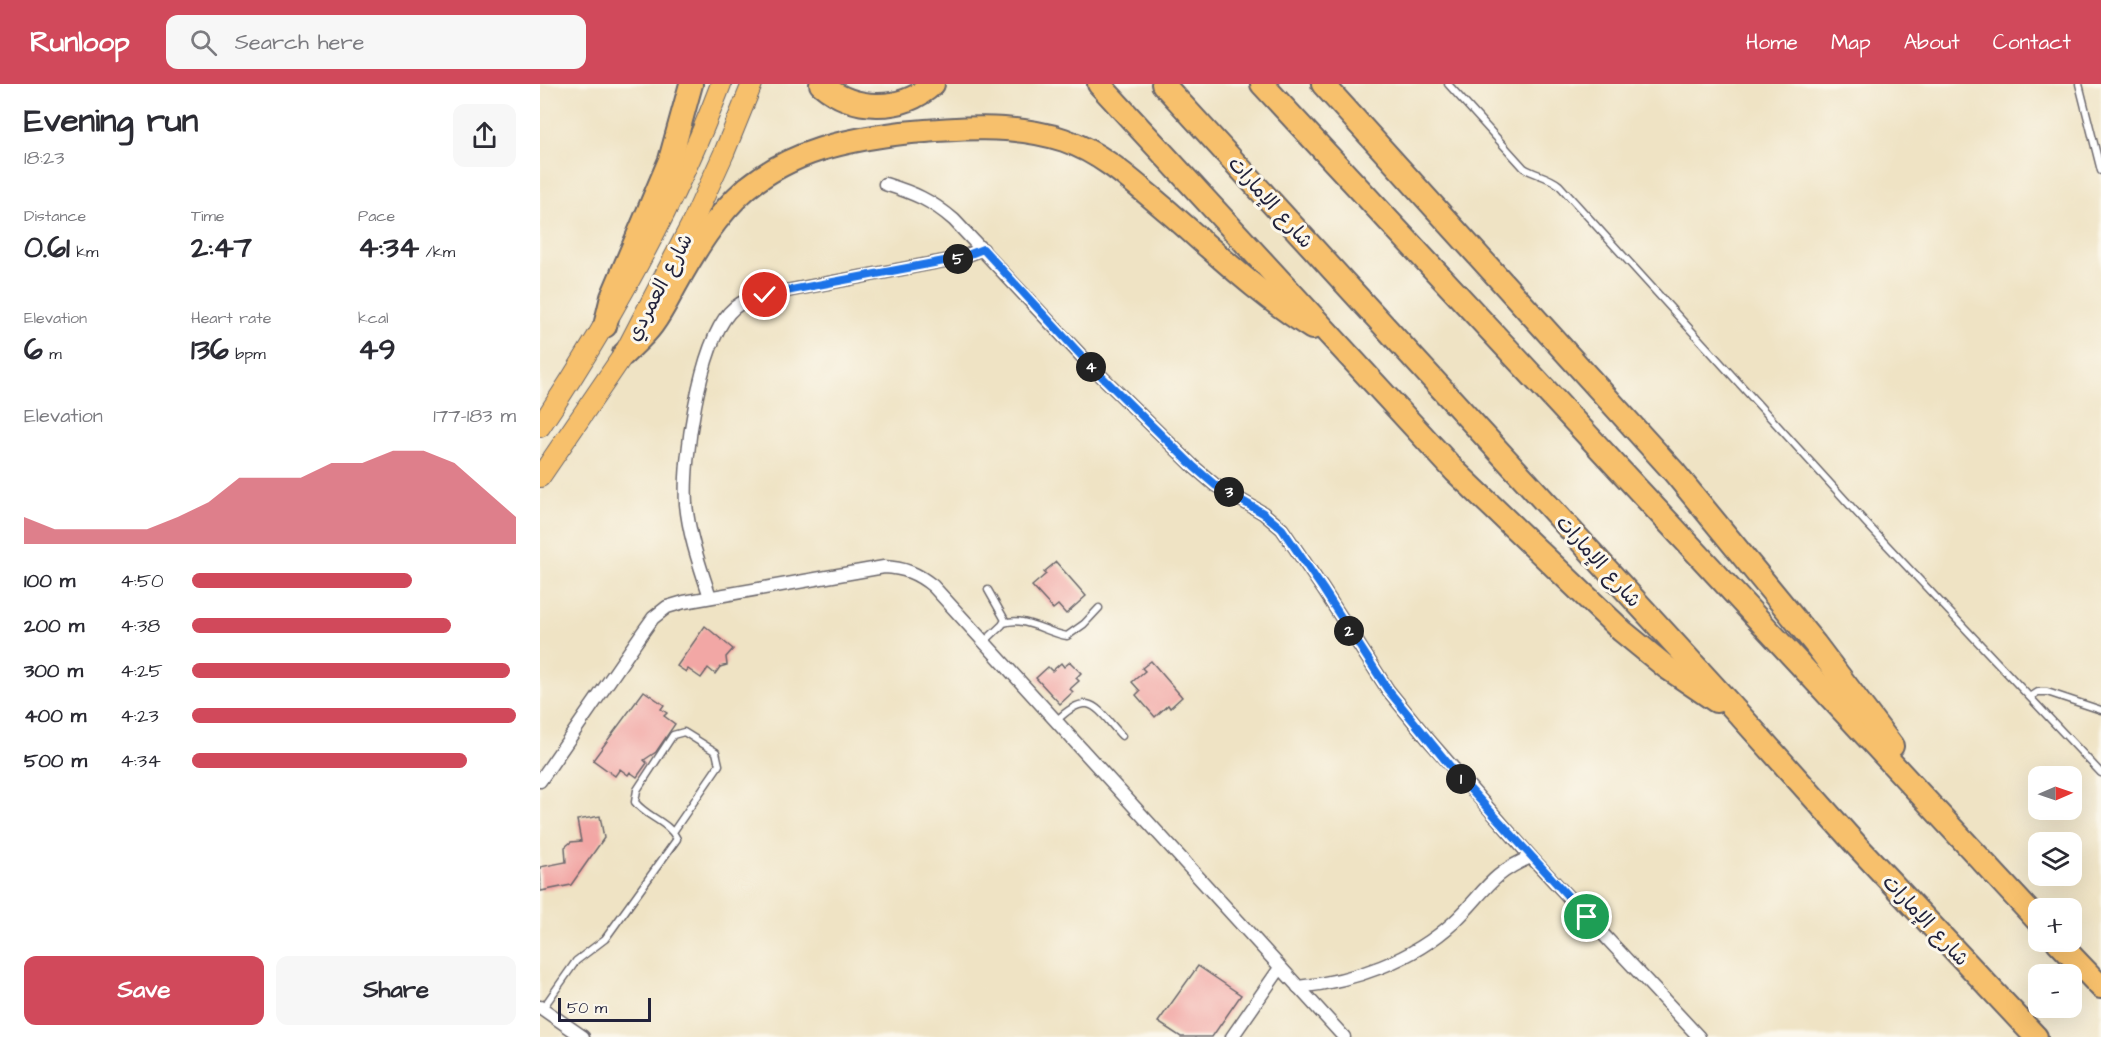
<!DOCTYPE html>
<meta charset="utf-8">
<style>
:root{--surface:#fff;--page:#f7f7f7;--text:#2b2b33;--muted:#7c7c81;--accent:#d1495b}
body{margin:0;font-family:"Architects Daughter","Playpen Sans Arabic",sans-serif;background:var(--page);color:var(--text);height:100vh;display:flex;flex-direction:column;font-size:22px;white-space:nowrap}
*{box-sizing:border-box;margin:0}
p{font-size:20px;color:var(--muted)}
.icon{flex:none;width:33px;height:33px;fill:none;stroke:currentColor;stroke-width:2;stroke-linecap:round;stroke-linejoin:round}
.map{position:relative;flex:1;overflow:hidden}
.drawer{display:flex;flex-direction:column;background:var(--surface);width:540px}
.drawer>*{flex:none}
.needle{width:39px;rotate:88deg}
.tools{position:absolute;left:1488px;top:682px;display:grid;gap:12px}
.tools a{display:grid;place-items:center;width:54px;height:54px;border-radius:12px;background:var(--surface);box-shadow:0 6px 24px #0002;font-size:30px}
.scale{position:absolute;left:18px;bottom:15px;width:93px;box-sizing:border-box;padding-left:6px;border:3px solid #22223b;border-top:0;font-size:16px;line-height:21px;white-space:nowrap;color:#22223b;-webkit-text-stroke:4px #fbf7ec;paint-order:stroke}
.pin{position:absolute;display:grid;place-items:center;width:51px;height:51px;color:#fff;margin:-26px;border:3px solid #fff;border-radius:50%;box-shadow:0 2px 6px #0007}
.km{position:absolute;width:30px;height:30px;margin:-15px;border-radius:50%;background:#222;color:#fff;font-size:16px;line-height:30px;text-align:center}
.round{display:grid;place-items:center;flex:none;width:63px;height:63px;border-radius:12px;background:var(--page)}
.overview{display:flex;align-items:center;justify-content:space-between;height:102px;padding:0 24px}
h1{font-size:33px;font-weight:700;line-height:45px}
.stats{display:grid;grid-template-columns:repeat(3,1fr);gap:9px;height:102px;padding:6px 24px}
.stats div{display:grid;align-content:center}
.stats b{font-size:30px;font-weight:700}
.stats small{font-size:16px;font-weight:400}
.stats p{font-size:16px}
.chart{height:168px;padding:12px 24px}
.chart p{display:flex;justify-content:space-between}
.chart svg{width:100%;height:108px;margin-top:6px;fill:var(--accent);opacity:.7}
.primary-button{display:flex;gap:12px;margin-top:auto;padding:12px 24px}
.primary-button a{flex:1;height:69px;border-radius:12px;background:var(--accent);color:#fff;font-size:24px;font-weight:700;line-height:69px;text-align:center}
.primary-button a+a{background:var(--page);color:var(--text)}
ul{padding:0 24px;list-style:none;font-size:20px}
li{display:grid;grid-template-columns:96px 72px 1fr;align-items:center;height:45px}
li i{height:15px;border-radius:8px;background:var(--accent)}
header{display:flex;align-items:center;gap:36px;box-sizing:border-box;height:84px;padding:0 30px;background:var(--accent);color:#fff}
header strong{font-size:28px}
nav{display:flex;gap:33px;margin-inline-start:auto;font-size:21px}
.search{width:420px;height:54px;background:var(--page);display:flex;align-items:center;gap:15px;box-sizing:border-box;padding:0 21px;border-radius:12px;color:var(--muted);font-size:22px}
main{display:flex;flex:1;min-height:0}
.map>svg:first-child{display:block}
.building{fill:#f2a7a5}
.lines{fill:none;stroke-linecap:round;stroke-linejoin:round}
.service-casing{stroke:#6a666b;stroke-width:9}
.minor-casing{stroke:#6a666b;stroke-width:15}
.primary-casing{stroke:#6a666b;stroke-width:22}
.motorway-casing{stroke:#6a666b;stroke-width:26}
.service{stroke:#fff;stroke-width:6}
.minor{stroke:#fff;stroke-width:12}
.primary{stroke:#f7c06c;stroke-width:20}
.motorway{stroke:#f7c06c;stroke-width:22}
.route-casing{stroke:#fff;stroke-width:12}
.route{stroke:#1a73e8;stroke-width:8}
.labels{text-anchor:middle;stroke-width:6;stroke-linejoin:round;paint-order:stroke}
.street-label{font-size:20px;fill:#22223b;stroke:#fbf7ec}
</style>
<header>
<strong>Runloop</strong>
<div class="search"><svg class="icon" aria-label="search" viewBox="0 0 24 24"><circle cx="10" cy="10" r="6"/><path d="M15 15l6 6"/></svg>Search here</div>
<nav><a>Home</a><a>Map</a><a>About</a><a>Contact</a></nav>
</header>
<main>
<section class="drawer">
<div class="overview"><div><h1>Evening run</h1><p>18:23</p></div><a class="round"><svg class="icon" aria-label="share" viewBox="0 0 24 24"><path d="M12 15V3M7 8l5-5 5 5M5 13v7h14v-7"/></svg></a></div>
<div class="stats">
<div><p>Distance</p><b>0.61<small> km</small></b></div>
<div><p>Time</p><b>2:47</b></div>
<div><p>Pace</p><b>4:34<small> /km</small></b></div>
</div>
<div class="stats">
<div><p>Elevation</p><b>6<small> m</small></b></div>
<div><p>Heart rate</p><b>136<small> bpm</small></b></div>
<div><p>kcal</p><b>49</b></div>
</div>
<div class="chart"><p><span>Elevation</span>177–183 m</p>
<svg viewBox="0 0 160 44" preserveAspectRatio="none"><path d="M0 44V33L10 38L20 38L30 38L40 38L50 33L60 27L70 17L80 17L90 17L100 11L110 11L120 6L130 6L140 11L150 22L160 33V44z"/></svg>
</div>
<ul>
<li><b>100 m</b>4:50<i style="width:68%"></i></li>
<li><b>200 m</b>4:38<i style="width:80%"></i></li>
<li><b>300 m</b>4:25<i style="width:98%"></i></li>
<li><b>400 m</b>4:23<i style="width:100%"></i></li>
<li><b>500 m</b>4:34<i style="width:85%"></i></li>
</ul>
<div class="primary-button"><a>Save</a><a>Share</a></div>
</section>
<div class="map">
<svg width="1561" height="953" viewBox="0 0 1561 953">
<rect width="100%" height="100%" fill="#fbf7ec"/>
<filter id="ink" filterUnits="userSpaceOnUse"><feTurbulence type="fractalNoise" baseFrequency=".0167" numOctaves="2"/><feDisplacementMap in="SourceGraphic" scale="12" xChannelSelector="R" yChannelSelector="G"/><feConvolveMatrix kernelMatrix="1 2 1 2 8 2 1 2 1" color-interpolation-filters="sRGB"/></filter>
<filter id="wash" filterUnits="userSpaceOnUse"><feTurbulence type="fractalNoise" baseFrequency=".008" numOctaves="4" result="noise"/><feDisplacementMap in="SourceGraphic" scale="24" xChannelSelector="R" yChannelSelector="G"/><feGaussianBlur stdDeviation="1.35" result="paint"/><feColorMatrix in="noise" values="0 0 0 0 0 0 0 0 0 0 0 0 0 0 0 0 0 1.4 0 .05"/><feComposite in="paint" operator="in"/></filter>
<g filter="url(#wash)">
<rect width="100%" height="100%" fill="#efe3c4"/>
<g id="blocks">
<g class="building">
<path d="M516 478 546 512 526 530 518 521 513 525 492 502 506 490 504 488Z"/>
<path d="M165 542 193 565 186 573 187 581 180 583 175 590 168 584 161 594 148 585 146 588 137 582Z"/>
<path d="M611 577 642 613 630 624 628 621 615 633 596 611 600 607 592 598 605 587 602 584Z"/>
<path d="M530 578 541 589 536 594 539 597 530 605 533 608 520 620 496 594 508 583 512 587 521 579 524 583Z"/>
<path d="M104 607 124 621 121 625 127 629 124 632 135 640 116 668 104 676 107 679 97 693 90 688 88 691 80 685 75 692 53 676Z"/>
<path d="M60 732 64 754 31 801 1 807 0 783 26 778 25 763 31 758 41 757 37 736Z"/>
<path d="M658 882 701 911 672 953H641L618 938Z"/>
</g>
</g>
</g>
<g filter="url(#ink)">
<use href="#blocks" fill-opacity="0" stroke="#6a666b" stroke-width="1.5"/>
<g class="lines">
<defs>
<g id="service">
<path d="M908 0 984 84C995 91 1008 92 1019 101L1327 440 1561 689"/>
<path d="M1539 0 1561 87"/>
<path d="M464 539C486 532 506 549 527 552L544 540 559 524"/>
<path d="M444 558 462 541 465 536 448 506"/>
<path d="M1490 613 1498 608H1507L1561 626"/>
<path d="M516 637C550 604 556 624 582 652"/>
<path d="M3 924 36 877 65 855 137 755C128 737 106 733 95 718L97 706 133 651 144 648 176 668 179 681 133 748"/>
</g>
<g id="minor">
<path d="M345 100C374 109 391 116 414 136L549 280 654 383 675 401 723 429 742 445 783 505 848 606 887 654 991 773 1159 953"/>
<path d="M170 513C160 482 149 452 146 420 143 375 159 264 189 229 196 221 205 216 215 213L420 174 443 165"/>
<path d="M0 697 103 548 113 534 127 523 144 518 344 483C364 484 377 489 393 502L804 953"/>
<path d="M758 903C814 897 872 877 914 838 944 810 949 790 991 773"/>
<path d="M0 923 43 953"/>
<path d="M692 953 740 884"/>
</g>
<g id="primary">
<path d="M0 343C72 235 135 122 181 0"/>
<path d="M0 393 84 270 154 135 184 69 212 0"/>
</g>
<g id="motorway">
<path d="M281 0C313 27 361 29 393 0"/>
<path d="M559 0 915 387 1082 547 1126 583 1176 617"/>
<path d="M623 0 1198 629 1319 764 1496 953"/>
<path d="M722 0 1498 837"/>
<path d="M783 0 1134 388 1275 560 1352 662"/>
<path d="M65 242 72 213 130 76 151 0"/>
<path d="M84 270C94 260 104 252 112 241 121 229 128 215 135 202 155 166 176 131 207 104 252 67 306 56 362 49 414 44 473 39 524 56 567 71 597 102 631 130 676 169 721 212 772 244"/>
<path d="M1518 858 1561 903"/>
</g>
</defs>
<use href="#service" class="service-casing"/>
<use href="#minor" class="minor-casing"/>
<use href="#primary" class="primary-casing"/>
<use href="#motorway" class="motorway-casing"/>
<use href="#service" class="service"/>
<use href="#minor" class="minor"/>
<use href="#primary" class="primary"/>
<use href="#motorway" class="motorway"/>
</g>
</g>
<g class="lines" filter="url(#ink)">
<defs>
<path id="route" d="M225 211 420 174 443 165 549 280 654 383 675 401 723 429 742 445 783 505 848 606 919 693 1047 833"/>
</defs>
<use href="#route" class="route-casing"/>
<use href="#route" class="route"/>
</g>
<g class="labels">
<g class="street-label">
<text transform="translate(731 118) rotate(48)" y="7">شارع الإمارات</text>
<text transform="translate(119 203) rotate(-62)" y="7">شارع العمردي</text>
<text transform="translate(1059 477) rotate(48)" y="7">شارع الإمارات</text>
<text transform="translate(1386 836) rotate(47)" y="7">شارع الإمارات</text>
</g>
</g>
</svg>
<div class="tools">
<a><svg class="needle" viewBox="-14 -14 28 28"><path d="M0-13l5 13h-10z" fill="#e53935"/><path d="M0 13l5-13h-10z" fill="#7c7c81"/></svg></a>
<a><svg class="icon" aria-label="layers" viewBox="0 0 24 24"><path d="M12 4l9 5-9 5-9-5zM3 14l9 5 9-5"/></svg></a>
<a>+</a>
<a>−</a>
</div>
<div class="scale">50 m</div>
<div class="pin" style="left:1047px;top:833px;background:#1e9e55"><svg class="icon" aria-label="arrive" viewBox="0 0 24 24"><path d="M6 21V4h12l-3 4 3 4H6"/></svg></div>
<div class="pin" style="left:225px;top:211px;background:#d93025"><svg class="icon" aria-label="check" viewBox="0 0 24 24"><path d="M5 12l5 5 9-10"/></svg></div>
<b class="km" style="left:921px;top:695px">1</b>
<b class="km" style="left:809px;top:547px">2</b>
<b class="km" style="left:689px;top:408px">3</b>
<b class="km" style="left:551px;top:283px">4</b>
<b class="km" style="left:418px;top:175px">5</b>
</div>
</main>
